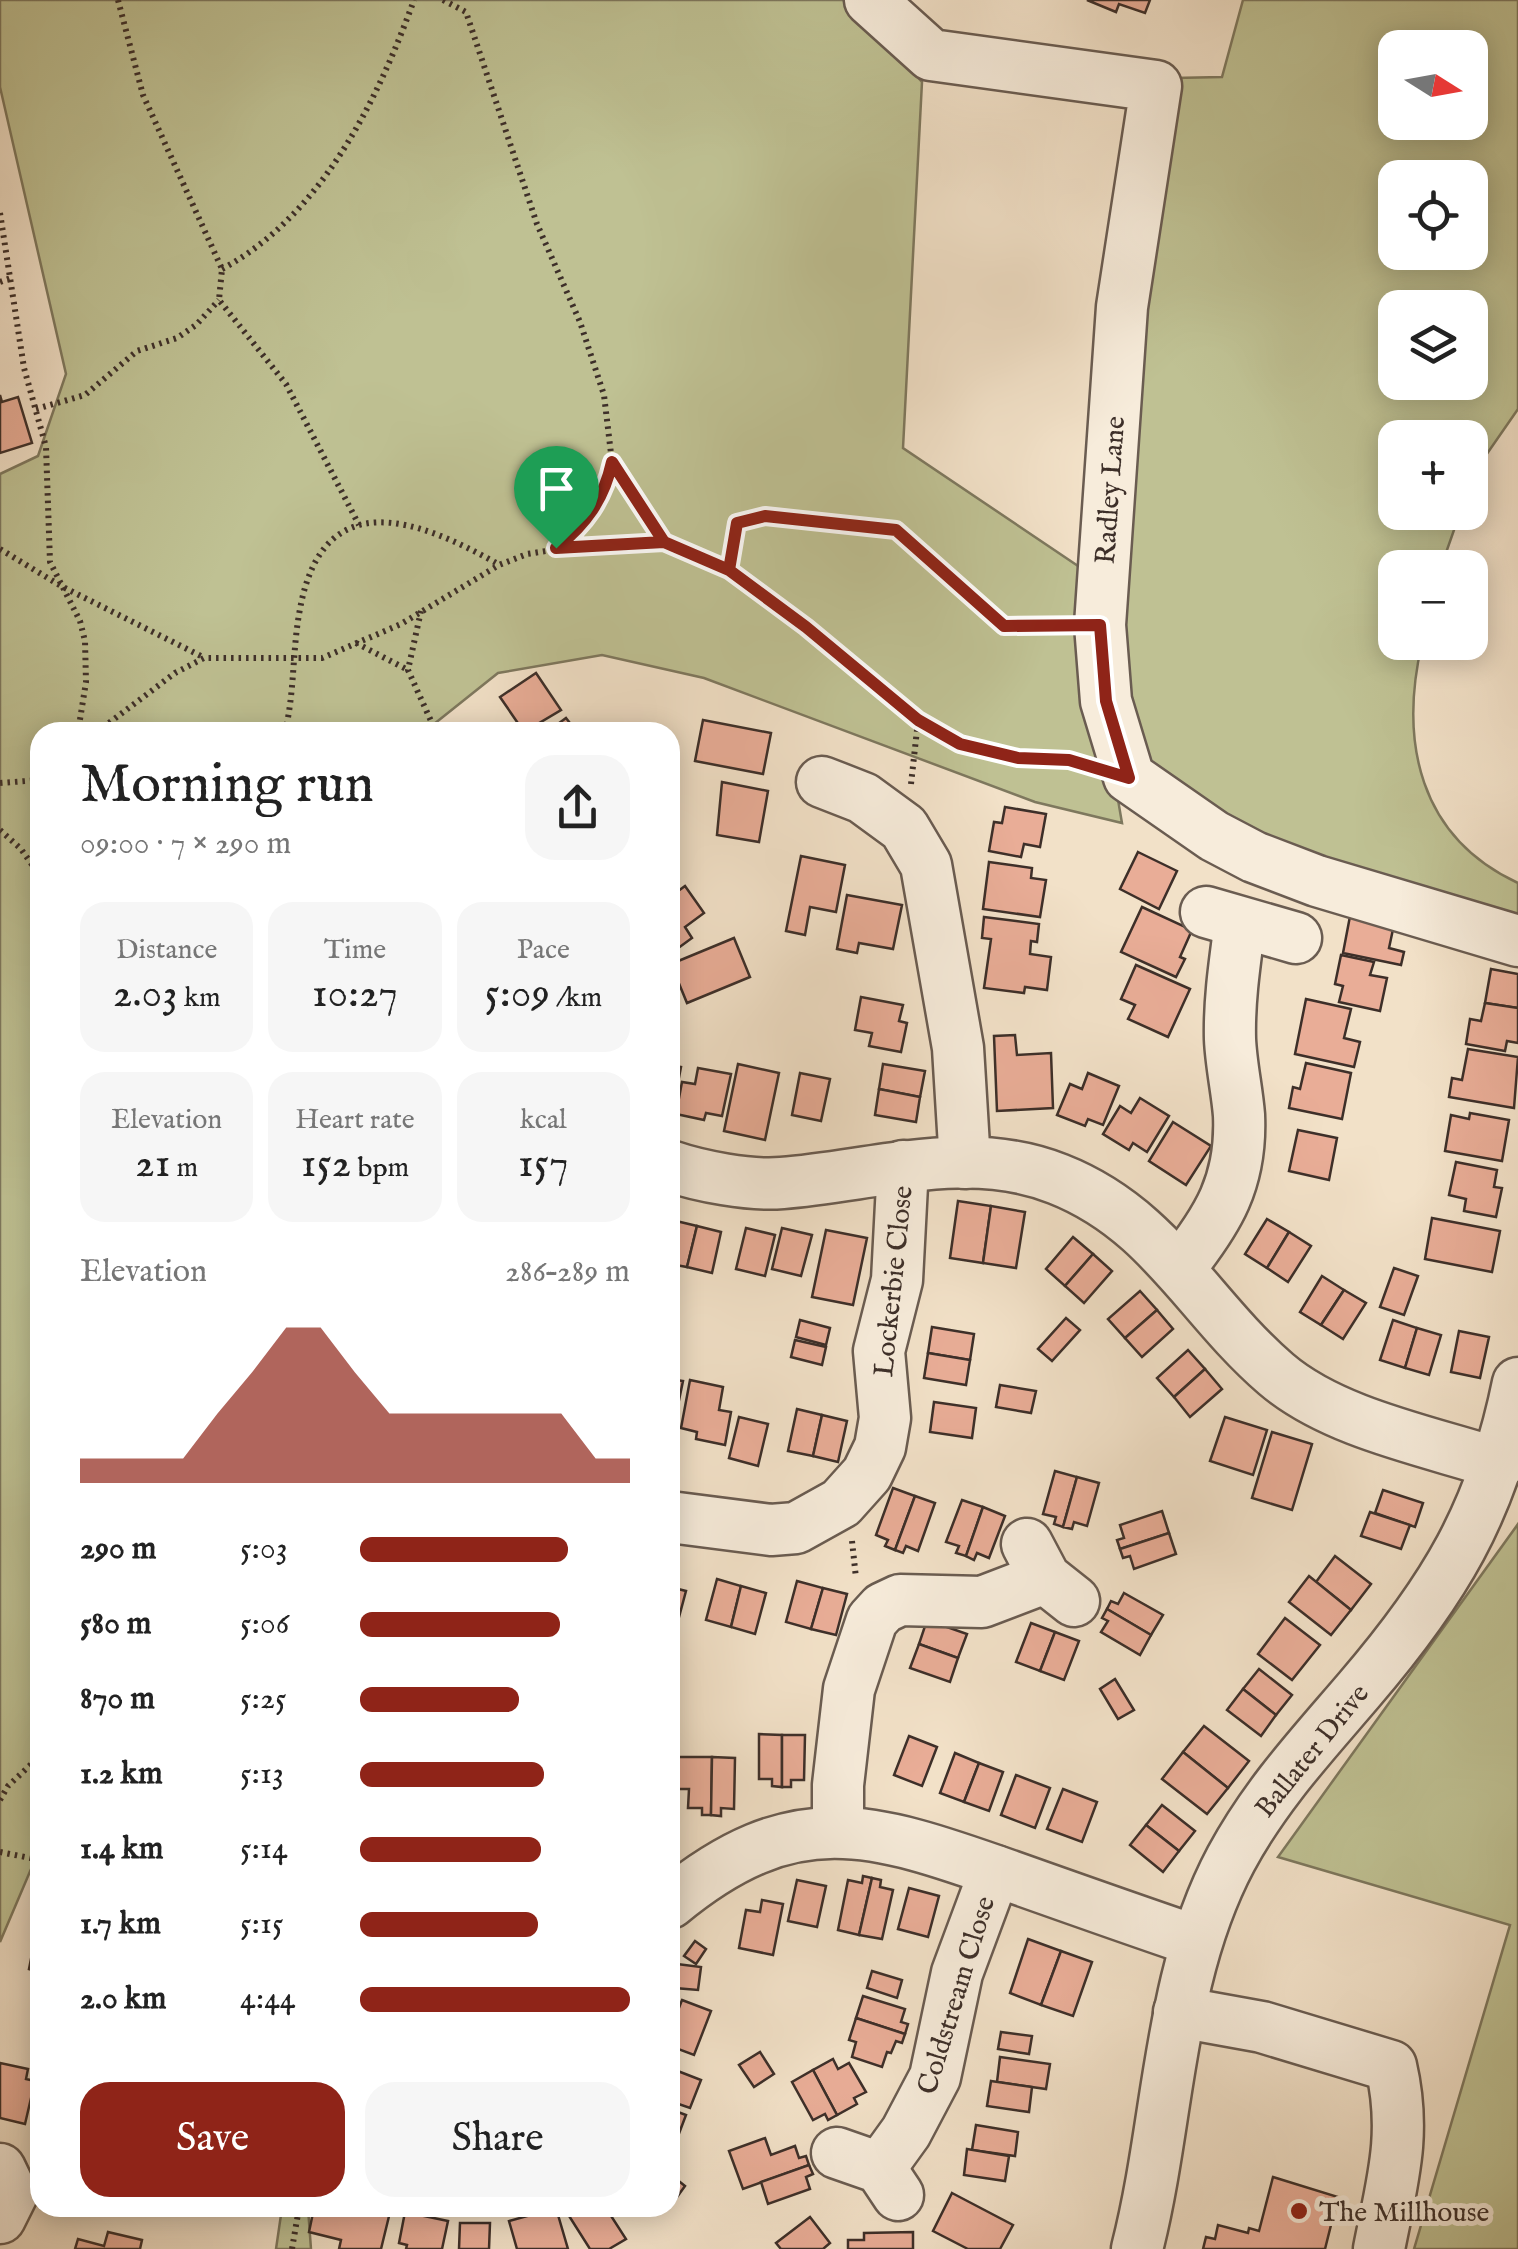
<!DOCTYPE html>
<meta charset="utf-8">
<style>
:root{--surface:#fff;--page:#f6f6f6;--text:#222;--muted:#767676;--accent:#8f2418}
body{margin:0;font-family:"IM FELL English",serif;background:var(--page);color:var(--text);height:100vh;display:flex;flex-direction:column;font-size:38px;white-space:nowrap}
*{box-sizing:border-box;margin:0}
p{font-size:32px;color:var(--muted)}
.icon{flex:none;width:55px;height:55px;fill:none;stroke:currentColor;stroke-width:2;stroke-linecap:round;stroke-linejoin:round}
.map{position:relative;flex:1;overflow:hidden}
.sheet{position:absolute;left:30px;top:722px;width:650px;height:1495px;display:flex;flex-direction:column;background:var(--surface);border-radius:30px;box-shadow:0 5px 25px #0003}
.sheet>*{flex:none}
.needle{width:65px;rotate:101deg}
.controls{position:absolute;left:1378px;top:30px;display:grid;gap:20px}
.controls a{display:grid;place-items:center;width:110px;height:110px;border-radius:20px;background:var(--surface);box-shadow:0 5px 25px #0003;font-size:50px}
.pin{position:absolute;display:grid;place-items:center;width:85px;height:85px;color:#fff;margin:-102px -42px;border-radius:50% 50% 50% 0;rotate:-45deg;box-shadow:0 0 10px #0007}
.pin .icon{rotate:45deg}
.round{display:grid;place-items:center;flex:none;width:105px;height:105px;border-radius:30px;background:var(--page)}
.head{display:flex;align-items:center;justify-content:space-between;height:170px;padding:0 50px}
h1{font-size:55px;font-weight:600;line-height:75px}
.metrics{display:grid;grid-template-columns:repeat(3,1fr);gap:15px;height:170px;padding:10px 50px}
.metrics div{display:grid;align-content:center;border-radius:25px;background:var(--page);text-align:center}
.metrics b{font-size:42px;font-weight:600}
.metrics small{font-size:28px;font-weight:400}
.metrics p{font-size:28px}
.chart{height:280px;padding:20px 50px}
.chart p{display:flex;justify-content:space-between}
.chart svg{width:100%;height:180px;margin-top:10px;fill:var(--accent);opacity:.7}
.button{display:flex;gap:20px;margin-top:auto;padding:20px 50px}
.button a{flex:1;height:115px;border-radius:30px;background:var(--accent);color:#fff;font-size:40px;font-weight:600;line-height:115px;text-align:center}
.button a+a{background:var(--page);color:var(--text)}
ul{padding:0 50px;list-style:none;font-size:32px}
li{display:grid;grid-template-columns:160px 120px 1fr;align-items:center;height:75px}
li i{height:25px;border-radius:12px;background:var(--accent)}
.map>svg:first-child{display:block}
.green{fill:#bfc193;stroke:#7e785e;stroke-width:2.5;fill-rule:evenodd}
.building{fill:#e9ad97;stroke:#3d2f29;stroke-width:2.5}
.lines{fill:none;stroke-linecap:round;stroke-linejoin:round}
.minor-casing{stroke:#6a5c51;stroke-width:55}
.path{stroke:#3d2f29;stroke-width:6;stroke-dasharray:2.5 5;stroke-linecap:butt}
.minor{stroke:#f7ecdb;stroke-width:50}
.route-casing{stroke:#fff;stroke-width:20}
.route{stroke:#8f2418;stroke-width:12}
.poi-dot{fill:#8f2418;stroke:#f7ecdb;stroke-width:4}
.labels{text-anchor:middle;stroke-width:10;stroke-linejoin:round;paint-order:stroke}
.street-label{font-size:28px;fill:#3d2f29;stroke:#f7ecdb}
.poi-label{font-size:28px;fill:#3d2f29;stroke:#f7ecdb;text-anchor:start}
</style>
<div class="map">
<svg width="1518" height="2249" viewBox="0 0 1518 2249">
<rect width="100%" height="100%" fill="#f2e1c8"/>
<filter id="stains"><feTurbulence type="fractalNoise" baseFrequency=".002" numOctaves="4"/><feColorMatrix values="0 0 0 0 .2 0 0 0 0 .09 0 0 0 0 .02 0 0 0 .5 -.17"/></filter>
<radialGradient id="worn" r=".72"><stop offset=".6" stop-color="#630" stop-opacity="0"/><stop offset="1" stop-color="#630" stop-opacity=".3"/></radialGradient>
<g class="green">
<path d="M0 0H854L855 8 922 82 903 448 1078 566 1122 823 1035 802 704 678 602 655 498 673 424 732H40V1848L0 1942V474L38 456 66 374 0 87Z"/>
<path d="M1243 0H1518V409L1475 471 1470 485V438H1395V512L1460 513 1441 567 1395 568V642L1422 643C1399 742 1419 837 1518 883V935L1220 832 1130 742 1117 674 1131 322 1174 78 1222 77ZM1395 48H1470V122H1395ZM1395 178H1470V252H1395ZM1395 308H1470V382H1395Z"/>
<path d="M1518 1524V2249H1414L1510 1925 1278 1857Z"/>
<path d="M282 2208H308L311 2249H276Z"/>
</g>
<g class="building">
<path d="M1087 0H1150L1145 13 1119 4 1116 12Z"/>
<path d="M0 395 2 402 18 397 32 443 0 453Z"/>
<path d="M536 673 561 710 524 732 500 697Z"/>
<path d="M566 718 577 732H547Z"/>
<path d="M703 720 771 733 763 774 695 761Z"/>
<path d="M722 782 768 791 759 842 717 835Z"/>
<path d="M1005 807 1046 814 1040 847 1024 844 1021 857 989 851 994 822 1002 823Z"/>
<path d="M1138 852 1177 871 1159 909 1120 889Z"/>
<path d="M801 856 845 865 836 912 810 907 805 935 786 931Z"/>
<path d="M989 862 1032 868 1031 878 1046 880 1040 917 983 909Z"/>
<path d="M685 886 704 913 685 927 692 938 670 954V897Z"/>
<path d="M847 895 902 905 893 949 859 943 857 953 837 949Z"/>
<path d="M1142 907 1192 930 1180 957 1185 959 1176 977 1121 952Z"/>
<path d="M1351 911 1395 920 1389 948 1404 952 1401 965 1343 953Z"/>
<path d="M984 917 1039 924 1037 942 1031 941 1030 954 1051 957 1047 990 1025 987 1024 993 984 988 991 939 982 938Z"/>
<path d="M734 938 750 977 687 1003 671 964Z"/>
<path d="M1341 955 1374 962 1370 975 1387 978 1380 1011 1339 1002 1343 986 1335 984Z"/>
<path d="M1136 965 1190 989 1168 1037 1128 1019 1135 1005 1121 999Z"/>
<path d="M1491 969 1518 974V1008L1485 1003Z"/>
<path d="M861 997 903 1005 899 1021 907 1023 901 1052 869 1046 872 1033 855 1030Z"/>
<path d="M1306 999 1351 1009 1344 1038 1360 1042 1354 1067 1295 1054Z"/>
<path d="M1485 1003 1518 1008V1043L1507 1041 1505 1051 1466 1044 1470 1019 1481 1021Z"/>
<path d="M1015 1035 1017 1055 1051 1053 1053 1108 997 1111 994 1036Z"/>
<path d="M1468 1049 1518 1057 1514 1108 1449 1097 1452 1078 1462 1080Z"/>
<path d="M1306 1063 1351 1073 1342 1119 1289 1108 1293 1087 1300 1089Z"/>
<path d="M738 1064 779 1073 765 1140 724 1131Z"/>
<path d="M883 1064 925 1071 920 1097 879 1089Z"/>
<path d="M670 1065 681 1067 673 1109 670 1108Z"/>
<path d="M698 1068 731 1074 722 1116 706 1113 704 1120 676 1114 682 1082 695 1084Z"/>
<path d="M800 1073 830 1079 821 1121 792 1115Z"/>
<path d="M1088 1073 1119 1086 1103 1125 1088 1119 1085 1126 1057 1115 1070 1084 1082 1089Z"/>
<path d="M879 1089 920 1097 916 1122 875 1115Z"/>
<path d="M1140 1098 1169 1116 1147 1152 1133 1143 1129 1150 1103 1134 1120 1106 1131 1113Z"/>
<path d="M1470 1113 1509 1120 1502 1161 1445 1151 1451 1115 1469 1119Z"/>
<path d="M1173 1122 1211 1146 1186 1185 1149 1161Z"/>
<path d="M1298 1130 1337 1138 1329 1180 1289 1171Z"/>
<path d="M1456 1162 1497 1170 1494 1187 1502 1188 1496 1217 1464 1211 1466 1199 1449 1195Z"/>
<path d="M958 1201 991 1206 983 1263 950 1258Z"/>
<path d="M991 1206 1025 1212 1016 1268 983 1263Z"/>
<path d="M1432 1218 1500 1231 1492 1272 1425 1259Z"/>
<path d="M1267 1219 1289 1232 1267 1268 1245 1254Z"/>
<path d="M672 1220 697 1226 687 1267 670 1264Z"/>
<path d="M697 1226 721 1232 712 1273 687 1267Z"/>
<path d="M746 1228 775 1235 765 1276 736 1269Z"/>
<path d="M782 1228 812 1235 801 1276 772 1269Z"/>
<path d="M826 1230 867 1238 853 1305 812 1297Z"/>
<path d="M1289 1232 1311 1246 1288 1282 1267 1268Z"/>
<path d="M1073 1237 1093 1254 1065 1286 1046 1269Z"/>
<path d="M1093 1254 1112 1271 1084 1303 1065 1286Z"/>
<path d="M1394 1268 1418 1276 1404 1315 1380 1307Z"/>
<path d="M1322 1276 1344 1290 1321 1325 1300 1312Z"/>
<path d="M1344 1290 1366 1303 1343 1339 1321 1325Z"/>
<path d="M1140 1291 1157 1310 1125 1338 1108 1319Z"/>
<path d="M1157 1310 1173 1329 1142 1357 1125 1338Z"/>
<path d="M1066 1318 1080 1330 1052 1361 1038 1349Z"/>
<path d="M800 1320 830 1328 826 1345 796 1337Z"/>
<path d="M1393 1320 1417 1328 1405 1368 1380 1360Z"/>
<path d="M932 1327 974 1334 970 1360 928 1353Z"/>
<path d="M1417 1328 1441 1335 1429 1375 1405 1368Z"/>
<path d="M1459 1331 1489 1337 1480 1378 1451 1372Z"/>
<path d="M795 1340 826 1347 822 1365 791 1357Z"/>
<path d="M1188 1350 1205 1369 1174 1397 1157 1378Z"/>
<path d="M928 1353 970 1360 966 1385 924 1378Z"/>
<path d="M1205 1369 1222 1389 1190 1417 1174 1397Z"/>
<path d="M670 1379 683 1381 672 1434H670Z"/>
<path d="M690 1380 723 1387 719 1410 731 1412 725 1445 696 1439 697 1432 681 1428Z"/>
<path d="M1000 1385 1036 1391 1031 1413 996 1407Z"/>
<path d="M934 1402 976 1408 972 1438 930 1432Z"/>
<path d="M797 1409 822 1415 813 1456 788 1451Z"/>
<path d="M822 1415 847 1421 838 1462 813 1456Z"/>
<path d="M739 1417 768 1424 758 1466 729 1458Z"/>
<path d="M1225 1417 1267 1430 1253 1475 1210 1461Z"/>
<path d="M1272 1432 1312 1444 1292 1510 1252 1498Z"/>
<path d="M1055 1471 1077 1477 1063 1527 1054 1524 1056 1517 1043 1514Z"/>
<path d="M1077 1477 1099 1483 1087 1526 1074 1522 1072 1529 1063 1527Z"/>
<path d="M893 1488 915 1496 895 1550 885 1546 888 1540 876 1535Z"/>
<path d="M1383 1490 1423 1503 1415 1527 1375 1513Z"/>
<path d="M915 1496 935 1503 918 1551 906 1546 903 1553 895 1550Z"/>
<path d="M962 1500 983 1507 966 1556 956 1553 959 1546 946 1542Z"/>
<path d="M983 1507 1005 1516 989 1558 977 1553 974 1560 966 1556Z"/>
<path d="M1162 1511 1169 1533 1120 1549 1117 1540 1124 1538 1120 1525Z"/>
<path d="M1370 1512 1410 1525 1401 1549 1361 1536Z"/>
<path d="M1169 1533 1176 1554 1134 1569 1130 1556 1123 1558 1120 1549Z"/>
<path d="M1335 1556 1371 1584 1351 1610 1316 1582Z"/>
<path d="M1309 1576 1351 1610 1331 1635 1289 1602Z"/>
<path d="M717 1579 741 1586 731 1627 706 1620Z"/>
<path d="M797 1581 823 1588 811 1629 786 1622Z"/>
<path d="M741 1586 766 1593 755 1634 731 1627Z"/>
<path d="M670 1587 686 1591 675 1632 670 1631Z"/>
<path d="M823 1588 847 1594 836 1635 811 1629Z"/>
<path d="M1124 1593 1163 1615 1151 1635 1107 1609 1111 1601 1118 1604Z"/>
<path d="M1107 1609 1151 1635 1140 1655 1101 1632 1108 1621 1102 1618Z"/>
<path d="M1285 1618 1320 1645 1292 1680 1258 1654Z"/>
<path d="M927 1620 967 1634 958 1658 919 1644Z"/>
<path d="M1031 1623 1055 1632 1040 1671 1016 1662Z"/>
<path d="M1055 1632 1079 1641 1064 1680 1040 1671Z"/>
<path d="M919 1644 958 1658 950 1682 910 1668Z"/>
<path d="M1259 1669 1292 1695 1276 1715 1243 1689Z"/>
<path d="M1115 1679 1134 1710 1118 1719 1100 1689Z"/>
<path d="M1243 1689 1276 1715 1261 1736 1227 1710Z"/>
<path d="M1204 1726 1249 1761 1228 1788 1183 1752Z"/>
<path d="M759 1734 782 1735V1787L772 1786V1779H759Z"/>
<path d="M782 1735H805L804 1780H791V1787H782Z"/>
<path d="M909 1736 937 1747 922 1786 894 1775Z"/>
<path d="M1183 1752 1228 1788 1207 1814 1162 1779Z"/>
<path d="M955 1753 979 1763 964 1802 940 1793Z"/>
<path d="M675 1757H712L711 1815H702V1808H688L689 1789H674Z"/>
<path d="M712 1757 735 1758 734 1809 721 1808V1816L711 1815Z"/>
<path d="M979 1763 1003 1772 989 1811 964 1802Z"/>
<path d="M1016 1775 1050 1788 1035 1828 1001 1815Z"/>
<path d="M1063 1789 1097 1802 1082 1842 1047 1829Z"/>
<path d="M1162 1805 1195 1831 1179 1851 1146 1825Z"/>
<path d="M1146 1825 1179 1851 1163 1872 1130 1845Z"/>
<path d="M863 1876 872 1878 859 1935 838 1930 848 1880 862 1883Z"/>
<path d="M872 1878 881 1880 880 1887 893 1890 882 1939 859 1935Z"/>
<path d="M797 1880 826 1886 817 1927 788 1921Z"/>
<path d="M909 1888 939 1896 928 1937 898 1929Z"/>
<path d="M762 1900 783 1904 773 1955 739 1948 746 1910 760 1912Z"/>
<path d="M37 1928H40V1972L29 1969Z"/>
<path d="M1028 1939 1061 1951 1041 2005 1010 1993Z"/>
<path d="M695 1941 706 1949 696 1964 684 1956Z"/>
<path d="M1061 1951 1092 1962 1073 2016 1041 2005Z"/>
<path d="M677 1964 701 1967 698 1990 675 1988Z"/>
<path d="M872 1971 902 1980 897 1998 867 1988Z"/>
<path d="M863 1996 905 2009 901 2022 908 2024 905 2034 856 2018Z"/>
<path d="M682 2000 711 2011 694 2055 670 2046V2031Z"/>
<path d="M856 2018 905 2034 902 2043 896 2041 891 2053 887 2052 882 2067 852 2057 856 2042 849 2040Z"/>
<path d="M1001 2032 1032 2036 1029 2054 998 2049Z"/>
<path d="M760 2052 774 2074 754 2087 739 2065Z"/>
<path d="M1000 2057 1050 2064 1046 2089 997 2082Z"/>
<path d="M833 2059 838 2069 849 2063 866 2092 854 2098 857 2104 837 2115 813 2070Z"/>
<path d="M0 2063 28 2069 26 2079 35 2081 25 2124 0 2118Z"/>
<path d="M670 2068 701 2080 690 2108 670 2101Z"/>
<path d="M813 2070 837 2115 828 2120 825 2114 813 2120 792 2082Z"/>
<path d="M991 2081 1032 2087 1029 2112 987 2106Z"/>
<path d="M670 2109 686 2115 675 2144 670 2142Z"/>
<path d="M976 2125 1018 2132 1015 2156 972 2150Z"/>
<path d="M765 2138 771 2155 795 2146 799 2158 806 2156 809 2165 743 2189 729 2151Z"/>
<path d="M967 2149 1009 2156 1005 2181 964 2175Z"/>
<path d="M809 2165 813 2174 806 2177 810 2189 768 2204 761 2182Z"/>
<path d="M670 2174 685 2186 672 2204 670 2202Z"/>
<path d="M1273 2177 1338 2197 1325 2249H1203L1206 2237 1215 2239 1218 2225 1248 2233 1249 2228 1259 2231Z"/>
<path d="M952 2193 1013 2225 1000 2249H968L933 2231Z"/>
<path d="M314 2208H391L381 2249H339L341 2240 309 2232Z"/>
<path d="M556 2208 568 2249H517L509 2221Z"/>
<path d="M564 2208H606L626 2239 609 2249H590Z"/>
<path d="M405 2212 448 2221 442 2249H406L407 2245 399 2243Z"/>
<path d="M810 2217 830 2243 823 2249H781L776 2243Z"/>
<path d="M460 2223H490L489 2249H459Z"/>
<path d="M108 2232 142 2240 140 2249H75L78 2239 104 2246Z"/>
<path d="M913 2232V2249H848V2240H864V2233Z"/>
</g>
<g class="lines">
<defs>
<g id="minor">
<path d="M870 0 931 55 1156 86 1122 307 1100 625 1106 701 1129 777 1214 836 1254 857 1317 881 1518 941"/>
<path d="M822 782 863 798 904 828 926 865 958 1048 965 1163"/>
<path d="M1206 912 1296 938"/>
<path d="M670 1166C699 1176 750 1186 782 1183 873 1176 969 1143 1058 1179 1160 1219 1198 1307 1276 1374 1333 1423 1428 1441 1499 1464"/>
<path d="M1179 1269C1218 1220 1242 1182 1239 1115 1237 1090 1231 1064 1230 1039 1229 1000 1235 961 1240 923"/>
<path d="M670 1517 771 1530 796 1528 841 1503 867 1474 880 1447 885 1418 879 1351 897 1280 903 1166"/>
<path d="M1027 1544 1045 1578 1074 1601"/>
<path d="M838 1832V1785L849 1689 872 1620 883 1608 900 1600 982 1602 1045 1578"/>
<path d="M670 1903C794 1801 871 1827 1010 1876 1072 1898 1134 1920 1196 1941"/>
<path d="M1179 2012 1262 2027 1391 2066C1407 2135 1392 2182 1379 2249"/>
<path d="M837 2153 880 2168 898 2195"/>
<path d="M880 2168 906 2132 935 2077 957 1973 995 1871"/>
<path d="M0 2169 12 2194 0 2218"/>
<path d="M1137 2249C1170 2120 1167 1979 1231 1859 1266 1794 1312 1745 1359 1690 1444 1591 1492 1512 1518 1383"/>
</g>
</defs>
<use href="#minor" class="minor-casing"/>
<g class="path">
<path d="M118 0 143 95 222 269 219 300 286 384 359 525"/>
<path d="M443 0 466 12 537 224 580 322 604 395 612 462 664 541"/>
<path d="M0 213 24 368 46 447 50 562 80 621 85 641 86 682 78 732"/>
<path d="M222 269C321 216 377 102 414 0"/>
<path d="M0 282 11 278"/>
<path d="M36 409 85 395 137 351 177 338 196 325 219 300"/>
<path d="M558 547C586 524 604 499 612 463"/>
<path d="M0 549 61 586 203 657"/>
<path d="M729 569 737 523 765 516 896 530 1004 626 1061 625"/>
<path d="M421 611 408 670 436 732"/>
<path d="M356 643 408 670"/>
<path d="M97 732 175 673 204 658H322L401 624 499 565 527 554 584 545 664 541 729 569 805 627 918 721 960 744 1018 758 1069 760 1084 764"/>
<path d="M285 732C295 691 292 650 300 609 323 483 418 519 498 564"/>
<path d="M0 783 40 780"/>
<path d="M911 784 918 721"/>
<path d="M0 830 21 849 40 876"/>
<path d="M852 1541 856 1578"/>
<path d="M0 1800 8 1786 40 1756"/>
<path d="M0 1852 40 1860"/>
<path d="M292 2249 299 2208"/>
</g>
<use href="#minor" class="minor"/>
</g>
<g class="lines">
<defs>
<path id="route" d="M556 548 664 542 729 570 806 627 918 720 960 744 1018 758 1069 760 1129 778 1106 701 1100 625 1004 626 896 530 765 516 737 523 729 570 664 542 612 462C604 499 586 524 556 548"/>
</defs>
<use href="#route" class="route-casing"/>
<use href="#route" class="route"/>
</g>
<circle class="poi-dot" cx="1299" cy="2211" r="10"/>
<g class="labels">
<g class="street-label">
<text transform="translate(1109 490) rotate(-86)" y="10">Radley Lane</text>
<text transform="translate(892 1281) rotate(-84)" y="10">Lockerbie Close</text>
<text transform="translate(1311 1750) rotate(-51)" y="10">Ballater Drive</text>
<text transform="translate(955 1995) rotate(-73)" y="10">Coldstream Close</text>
</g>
<g class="poi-label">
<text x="1319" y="2221">The Millhouse</text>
</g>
</g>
<rect width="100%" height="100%" filter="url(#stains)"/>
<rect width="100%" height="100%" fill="url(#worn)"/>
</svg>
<div class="controls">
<a><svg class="needle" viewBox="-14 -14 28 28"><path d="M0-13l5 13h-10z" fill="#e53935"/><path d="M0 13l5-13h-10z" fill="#767676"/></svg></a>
<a><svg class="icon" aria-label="locate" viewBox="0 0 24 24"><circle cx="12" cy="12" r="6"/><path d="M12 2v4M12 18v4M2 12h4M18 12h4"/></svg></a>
<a><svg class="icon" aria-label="layers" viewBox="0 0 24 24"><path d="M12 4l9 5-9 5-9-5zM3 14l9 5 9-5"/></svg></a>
<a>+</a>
<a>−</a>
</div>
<div class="pin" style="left:556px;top:548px;background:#1e9e55"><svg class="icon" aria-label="arrive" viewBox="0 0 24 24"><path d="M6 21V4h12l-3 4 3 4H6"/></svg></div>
<section class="sheet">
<div class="head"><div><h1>Morning run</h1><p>09:00 · 7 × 290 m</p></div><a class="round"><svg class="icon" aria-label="share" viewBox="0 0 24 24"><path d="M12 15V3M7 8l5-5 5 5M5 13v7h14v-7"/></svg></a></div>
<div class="metrics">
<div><p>Distance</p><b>2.03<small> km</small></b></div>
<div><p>Time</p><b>10:27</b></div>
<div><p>Pace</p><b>5:09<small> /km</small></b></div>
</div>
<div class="metrics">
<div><p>Elevation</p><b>21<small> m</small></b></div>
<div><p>Heart rate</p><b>152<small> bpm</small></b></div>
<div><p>kcal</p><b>157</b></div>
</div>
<div class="chart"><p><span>Elevation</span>286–289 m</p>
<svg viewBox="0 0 160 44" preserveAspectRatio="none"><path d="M0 44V38L10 38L20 38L30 38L40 27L50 17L60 6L70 6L80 17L90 27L100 27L110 27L120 27L130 27L140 27L150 38L160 38V44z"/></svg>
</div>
<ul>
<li><b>290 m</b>5:03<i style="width:77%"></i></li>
<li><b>580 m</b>5:06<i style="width:74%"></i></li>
<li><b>870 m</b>5:25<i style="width:59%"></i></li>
<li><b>1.2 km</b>5:13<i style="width:68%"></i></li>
<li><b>1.4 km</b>5:14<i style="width:67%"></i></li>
<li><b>1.7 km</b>5:15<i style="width:66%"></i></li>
<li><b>2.0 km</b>4:44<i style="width:100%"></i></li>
</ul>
<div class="button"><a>Save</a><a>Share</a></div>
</section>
</div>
